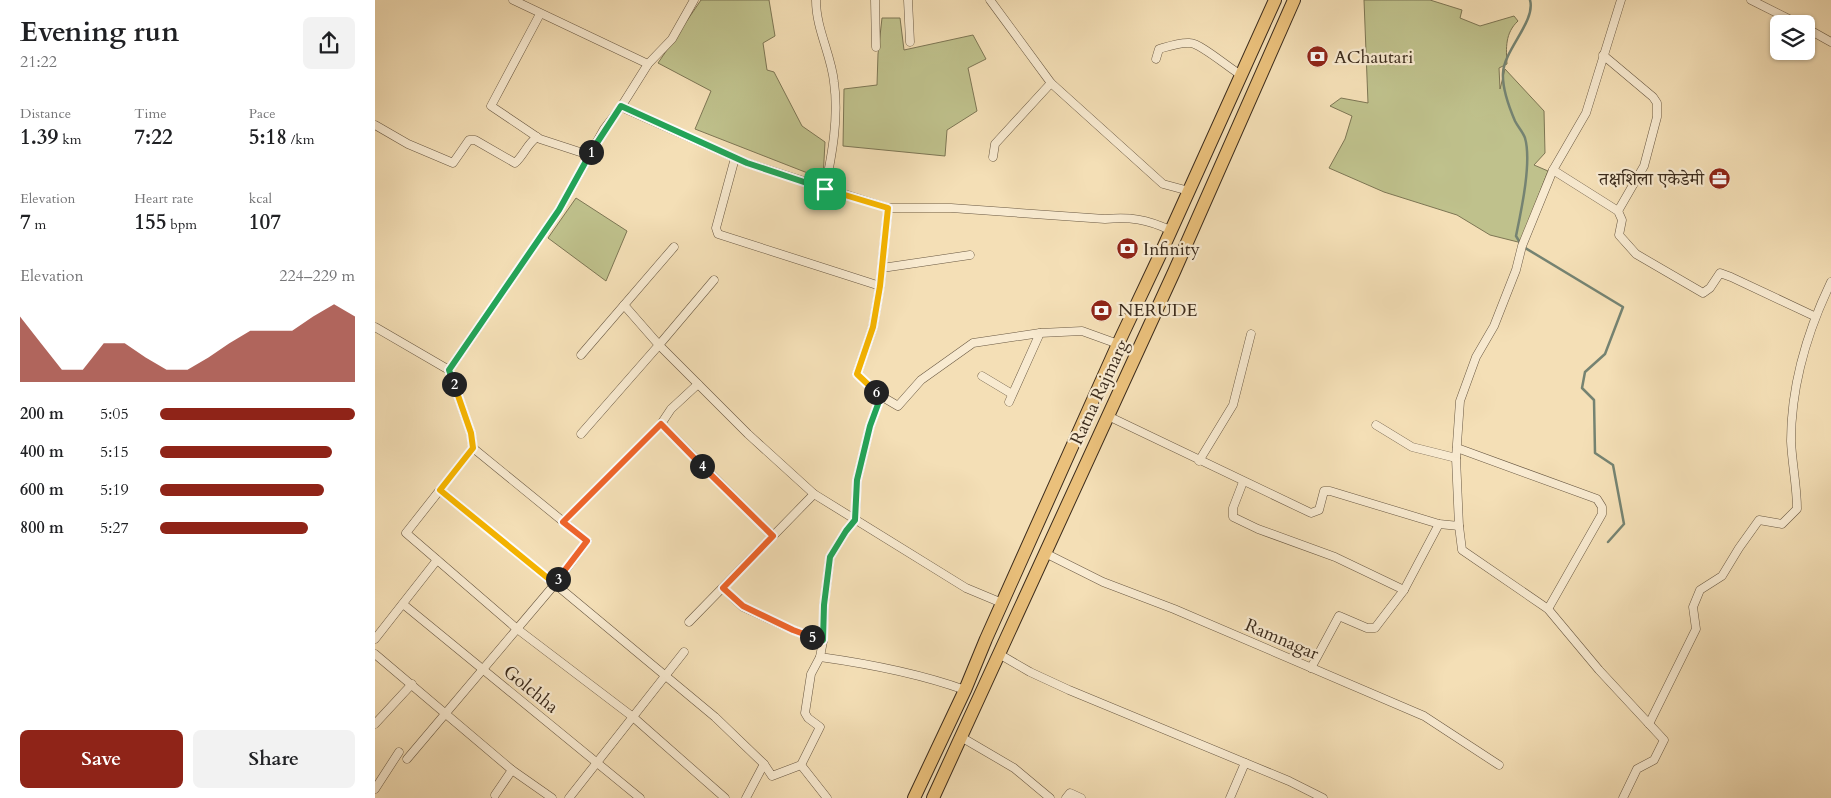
<!DOCTYPE html>
<meta charset="utf-8">
<style>
:root{--surface:#fff;--page:#f2f2f2;--text:#202124;--muted:#757577;--accent:#8f2418}
body{margin:0;font-family:Cardo,"Noto Serif Devanagari",serif;background:var(--page);color:var(--text);height:100vh;display:flex;flex-direction:column;font-size:19px;white-space:nowrap}
*{box-sizing:border-box;margin:0}
p{font-size:16px;color:var(--muted)}
.icon{flex:none;width:28px;height:28px;fill:none;stroke:currentColor;stroke-width:2;stroke-linecap:round;stroke-linejoin:round}
.map{position:relative;flex:1;overflow:hidden}
.side{display:flex;flex-direction:column;background:var(--surface);width:375px}
.side>*{flex:none}
.fabs{position:absolute;left:1395px;top:15px;display:grid;gap:10px}
.fabs a{display:grid;place-items:center;width:45px;height:45px;border-radius:8px;background:var(--surface);box-shadow:0 1px 4px #0004;font-size:25px}
.pin{position:absolute;display:grid;place-items:center;width:42px;height:42px;color:#fff;margin:-21px;border-radius:10px;box-shadow:0 2px 8px #0006}
.km{position:absolute;width:25px;height:25px;margin:-12px;border-radius:50%;background:#222;color:#fff;font-size:14px;line-height:25px;text-align:center}
.round{display:grid;place-items:center;flex:none;width:52px;height:52px;border-radius:8px;background:var(--page)}
.summary{display:flex;align-items:center;justify-content:space-between;height:85px;padding:0 20px}
h1{font-size:28px;font-weight:600;line-height:38px}
.metrics{display:grid;grid-template-columns:repeat(3,1fr);gap:8px;height:85px;padding:5px 20px}
.metrics div{display:grid;align-content:center}
.metrics b{font-size:21px;font-weight:600}
.metrics small{font-size:14px;font-weight:400}
.metrics p{font-size:14px}
.chart{height:140px;padding:10px 20px}
.chart p{display:flex;justify-content:space-between}
.chart svg{width:100%;height:90px;margin-top:5px;fill:var(--accent);opacity:.7}
.button{display:flex;gap:10px;margin-top:auto;padding:10px 20px}
.button a{flex:1;height:58px;border-radius:8px;background:var(--accent);color:#fff;font-size:20px;font-weight:600;line-height:58px;text-align:center}
.button a+a{background:var(--page);color:var(--text)}
ul{padding:0 20px;list-style:none;font-size:16px}
li{display:grid;grid-template-columns:80px 60px 1fr;align-items:center;height:38px}
li i{height:12px;border-radius:6px;background:var(--accent)}
main{display:flex;flex:1;min-height:0}
.map>svg:first-child{display:block}
.green{fill:#bfc18c;stroke:#7d7654}
.lines{fill:none;stroke-linecap:round;stroke-linejoin:round}
.stream{stroke:#758372;stroke-width:2.5}
.minor-casing{stroke:#695842;stroke-width:9}
.trunk-casing{stroke:#3b2b1c;stroke-width:14}
.minor{stroke:#f8ead0;stroke-width:8}
.trunk{stroke:#eac07b;stroke-width:12}
.split-1-casing{stroke:#fff;stroke-width:10}
.split-2-casing{stroke:#fff;stroke-width:10}
.split-3-casing{stroke:#fff;stroke-width:10}
.split-4-casing{stroke:#fff;stroke-width:10}
.split-5-casing{stroke:#fff;stroke-width:10}
.split-6-casing{stroke:#fff;stroke-width:10}
.split-7-casing{stroke:#fff;stroke-width:10}
.split-1{stroke:#22a559;stroke-width:6}
.split-2{stroke:#22a559;stroke-width:6}
.split-3{stroke:#f5b400;stroke-width:6}
.split-4{stroke:#f0652b;stroke-width:6}
.split-5{stroke:#f0652b;stroke-width:6}
.split-6{stroke:#22a559;stroke-width:6}
.split-7{stroke:#f5b400;stroke-width:6}
.labels{text-anchor:middle;stroke-width:4.5;stroke-linejoin:round;paint-order:stroke}
.poi-label{font-size:18px;fill:#3b2b1c;stroke:#f8ead0;text-anchor:start}
.street-label{font-size:18px;fill:#3b2b1c;stroke:#f8ead0}
</style>
<main>
<section class="side">
<div class="summary"><div><h1>Evening run</h1><p>21:22</p></div><a class="round"><svg class="icon" aria-label="share" viewBox="0 0 24 24"><path d="M12 15V3M7 8l5-5 5 5M5 13v7h14v-7"/></svg></a></div>
<div class="metrics">
<div><p>Distance</p><b>1.39<small> km</small></b></div>
<div><p>Time</p><b>7:22</b></div>
<div><p>Pace</p><b>5:18<small> /km</small></b></div>
</div>
<div class="metrics">
<div><p>Elevation</p><b>7<small> m</small></b></div>
<div><p>Heart rate</p><b>155<small> bpm</small></b></div>
<div><p>kcal</p><b>107</b></div>
</div>
<div class="chart"><p><span>Elevation</span>224–229 m</p>
<svg viewBox="0 0 160 44" preserveAspectRatio="none"><path d="M0 44V12L10 25L20 38L30 38L40 25L50 25L60 32L70 38L80 38L90 32L100 25L110 19L120 19L130 19L140 12L150 6L160 12V44z"/></svg>
</div>
<ul>
<li><b>200 m</b>5:05<i style="width:100%"></i></li>
<li><b>400 m</b>5:15<i style="width:88%"></i></li>
<li><b>600 m</b>5:19<i style="width:84%"></i></li>
<li><b>800 m</b>5:27<i style="width:76%"></i></li>
</ul>
<div class="button"><a>Save</a><a>Share</a></div>
</section>
<div class="map">
<svg width="1456" height="798" viewBox="0 0 1456 798">
<rect width="100%" height="100%" fill="#f4dfb6"/>
<filter id="stains"><feTurbulence type="fractalNoise" baseFrequency=".004" numOctaves="4"/><feColorMatrix values="0 0 0 0 .2 0 0 0 0 .09 0 0 0 0 .02 0 0 0 .5 -.17"/></filter>
<radialGradient id="worn" r=".72"><stop offset=".6" stop-color="#630" stop-opacity="0"/><stop offset="1" stop-color="#630" stop-opacity=".3"/></radialGradient>
<g class="green">
<path d="M326 0H394L400 36 388 43 392 70 399 72 427 126 450 142 448 179 320 129 336 91 283 63Z"/>
<path d="M989 0H1055L1087 10 1085 18 1105 26 1139 16 1143 21C1130 33 1131 48 1132 64L1124 68 1125 89 1130 69 1169 111 1170 153 1159 165 1173 171 1148 236 1147 243 1115 235 1082 215 1009 192 954 168 970 139 977 116 955 106 966 98 993 103Z"/>
<path d="M507 18H525L529 50 598 35 611 59 593 68 602 111 572 130 570 156 468 146 469 89 502 85 503 54Z"/>
<path d="M201 198 252 231 231 281 173 238Z"/>
</g>
<g class="lines">
<path class="stream" d="M1155 0C1161 21 1129 50 1128 73 1127 89 1134 107 1140 121 1143 127 1148 132 1150 138 1157 162 1146 212 1141 236L1147 246 1248 307 1230 354 1210 372 1207 388 1219 400 1220 453 1238 465 1249 524 1233 542"/>
<defs>
<g id="minor">
<path d="M138 0 273 64"/>
<path d="M441 0C441 29 456 54 459 82 464 118 457 154 450 189"/>
<path d="M500 0 501 47"/>
<path d="M533 0 535 42"/>
<path d="M615 0 676 83 788 184 814 191"/>
<path d="M1376 0 1424 24"/>
<path d="M165 14 116 106 165 139 214 155"/>
<path d="M1431 28 1456 42"/>
<path d="M1228 55 1278 97 1282 103V117L1269 166 1243 211"/>
<path d="M781 59 784 49C794 46 805 42 815 43 825 43 854 68 866 75"/>
<path d="M246 107 372 163 513 208H576L730 219C756 217 771 219 795 230"/>
<path d="M0 125 33 144 78 163 94 140H100L140 163C149 155 152 144 162 137"/>
<path d="M618 157 620 144 676 83"/>
<path d="M360 158 341 228 343 234 505 286"/>
<path d="M1178 170 1243 211 1247 220 1244 235 1261 254 1328 293 1335 288 1345 273 1356 277 1439 316"/>
<path d="M513 208 505 286 498 327 482 374 506 396 495 426 482 480 480 520 471 531 455 557 449 605 448 641 445 657C495 664 543 673 590 690"/>
<path d="M507 268 595 255"/>
<path d="M339 280 284 345 373 434 439 494 591 588 627 603"/>
<path d="M0 327 74 370 184 210 229 129 246 107 273 64 297 39 319 0"/>
<path d="M206 355 299 247"/>
<path d="M74 370 96 433 98 448"/>
<path d="M607 376 637 394"/>
<path d="M506 396 523 406 546 380 598 343 665 333 707 331 743 344"/>
<path d="M634 402 665 333"/>
<path d="M733 416 936 513 944 510 949 491H955L1064 524 1084 526 1081 458 1085 401 1101 357 1119 326 1141 270 1147 246 1178 170 1211 113 1246 0"/>
<path d="M286 424 398 536"/>
<path d="M1001 425 1037 447 1081 458"/>
<path d="M206 434 284 345 249 305"/>
<path d="M1082 448 1222 499 1227 507V514L1173 609"/>
<path d="M824 461 858 405 876 334"/>
<path d="M868 482 858 508V517L883 529 960 557 1029 590"/>
<path d="M188 522 286 424 296 409 323 384"/>
<path d="M1084 526 1087 550 1173 609 1224 670 1289 740 1279 760 1262 769 1248 798"/>
<path d="M670 553 728 582 799 609 1049 716 1124 765"/>
<path d="M348 588 368 607 418 630 448 641"/>
<path d="M28 604 265 798"/>
<path d="M314 622 439 494"/>
<path d="M0 639 62 560"/>
<path d="M0 654 137 770 177 798"/>
<path d="M624 654 655 672 694 690 914 781 948 798"/>
<path d="M936 668 964 616 992 628H1000L1029 590 1064 524"/>
<path d="M0 724 37 684"/>
<path d="M1274 724 1321 629 1318 607 1325 590 1347 576 1364 548 1384 520 1407 524 1422 509C1422 486 1417 464 1416 441 1416 385 1432 332 1456 282"/>
<path d="M586 737 639 768 675 798"/>
<path d="M32 759 180 584 65 490"/>
<path d="M426 765 452 798"/>
<path d="M0 789 24 752"/>
<path d="M120 795 137 770"/>
<path d="M194 798 309 652"/>
<path d="M350 798 258 717 141 628 31 533 98 448 212 541 180 584 340 717 389 764 397 776 426 765 445 727 433 718 430 713 436 674 445 657"/>
<path d="M371 798 389 764"/>
<path d="M691 798 695 793 706 798"/>
<path d="M855 798 870 763"/>
</g>
<g id="trunk">
<path d="M539 798 590 690 611 639 743 344 784 257 900 0"/>
<path d="M558 798 799 272 919 0"/>
</g>
</defs>
<use href="#minor" class="minor-casing"/>
<use href="#trunk" class="trunk-casing"/>
<use href="#minor" class="minor"/>
<use href="#trunk" class="trunk"/>
</g>
<g class="lines">
<defs>
<path id="split-1" d="M216 152 246 106 372 163 450 189"/>
<path id="split-2" d="M79 384 74 370 184 210 216 152"/>
<path id="split-3" d="M79 384 96 433 98 448 65 490 180 584 183 579"/>
<path id="split-4" d="M183 579 212 541 188 522 286 424 327 466"/>
<path id="split-5" d="M327 466 398 536 348 588 368 606 418 630 437 637"/>
<path id="split-6" d="M437 637 448 640 449 605 455 557 471 531 480 520 482 480 495 426 506 396 501 392"/>
<path id="split-7" d="M450 189 513 208 505 286 498 327 482 374 501 392"/>
</defs>
<use href="#split-1" class="split-1-casing"/>
<use href="#split-2" class="split-2-casing"/>
<use href="#split-3" class="split-3-casing"/>
<use href="#split-4" class="split-4-casing"/>
<use href="#split-5" class="split-5-casing"/>
<use href="#split-6" class="split-6-casing"/>
<use href="#split-7" class="split-7-casing"/>
<use href="#split-1" class="split-1"/>
<use href="#split-2" class="split-2"/>
<use href="#split-3" class="split-3"/>
<use href="#split-4" class="split-4"/>
<use href="#split-5" class="split-5"/>
<use href="#split-6" class="split-6"/>
<use href="#split-7" class="split-7"/>
</g>
<defs>
<symbol id="bank-disc" viewBox="-11 -11 22 22"><circle r="9.5" fill="#8f2418" stroke="#f8ead0"/><path d="M-6-4H6V4H-6ZM0-2.3a2.3 2.3 0 1 0 0 4.6a2.3 2.3 0 1 0 0-4.6Z" fill="#fff"/></symbol>
<symbol id="office-disc" viewBox="-11 -11 22 22"><circle r="9.5" fill="#8f2418" stroke="#f8ead0"/><path d="M-6-3h4V-5.5h4V-3h4V5H-6ZM-1-4.5V-3h2v-1.5ZM-6 0V1H6V0Z" fill="#fff"/></symbol>
</defs>
<g fill-rule="evenodd">
<use href="#bank-disc" x="930" y="44" width="25" height="25"/>
<use href="#office-disc" x="1332" y="166" width="25" height="25"/>
<use href="#bank-disc" x="740" y="236" width="25" height="25"/>
<use href="#bank-disc" x="714" y="298" width="25" height="25"/>
</g>
<g class="labels">
<g class="poi-label">
<text x="959" y="63">AChautari</text>
<text x="1329" y="185" text-anchor="end">तक्षशिला एकेडेमी</text>
<text x="768" y="255">Infinity</text>
<text x="743" y="316">NERUDE</text>
</g>
<g class="street-label">
<text transform="translate(724 392) rotate(-65)" y="6">Ratna Rajmarg</text>
<text transform="translate(907 639) rotate(23)" y="6">Ramnagar</text>
<text transform="translate(156 689) rotate(39)" y="6">Golchha</text>
</g>
</g>
<rect width="100%" height="100%" filter="url(#stains)"/>
<rect width="100%" height="100%" fill="url(#worn)"/>
</svg>
<div class="fabs">
<a><svg class="icon" aria-label="layers" viewBox="0 0 24 24"><path d="M12 4l9 5-9 5-9-5zM3 14l9 5 9-5"/></svg></a>
</div>
<div class="pin" style="left:450px;top:189px;background:#1e9e55"><svg class="icon" aria-label="arrive" viewBox="0 0 24 24"><path d="M6 21V4h12l-3 4 3 4H6"/></svg></div>
<b class="km" style="left:216px;top:152px">1</b>
<b class="km" style="left:79px;top:384px">2</b>
<b class="km" style="left:183px;top:579px">3</b>
<b class="km" style="left:327px;top:466px">4</b>
<b class="km" style="left:437px;top:637px">5</b>
<b class="km" style="left:501px;top:392px">6</b>
</div>
</main>
